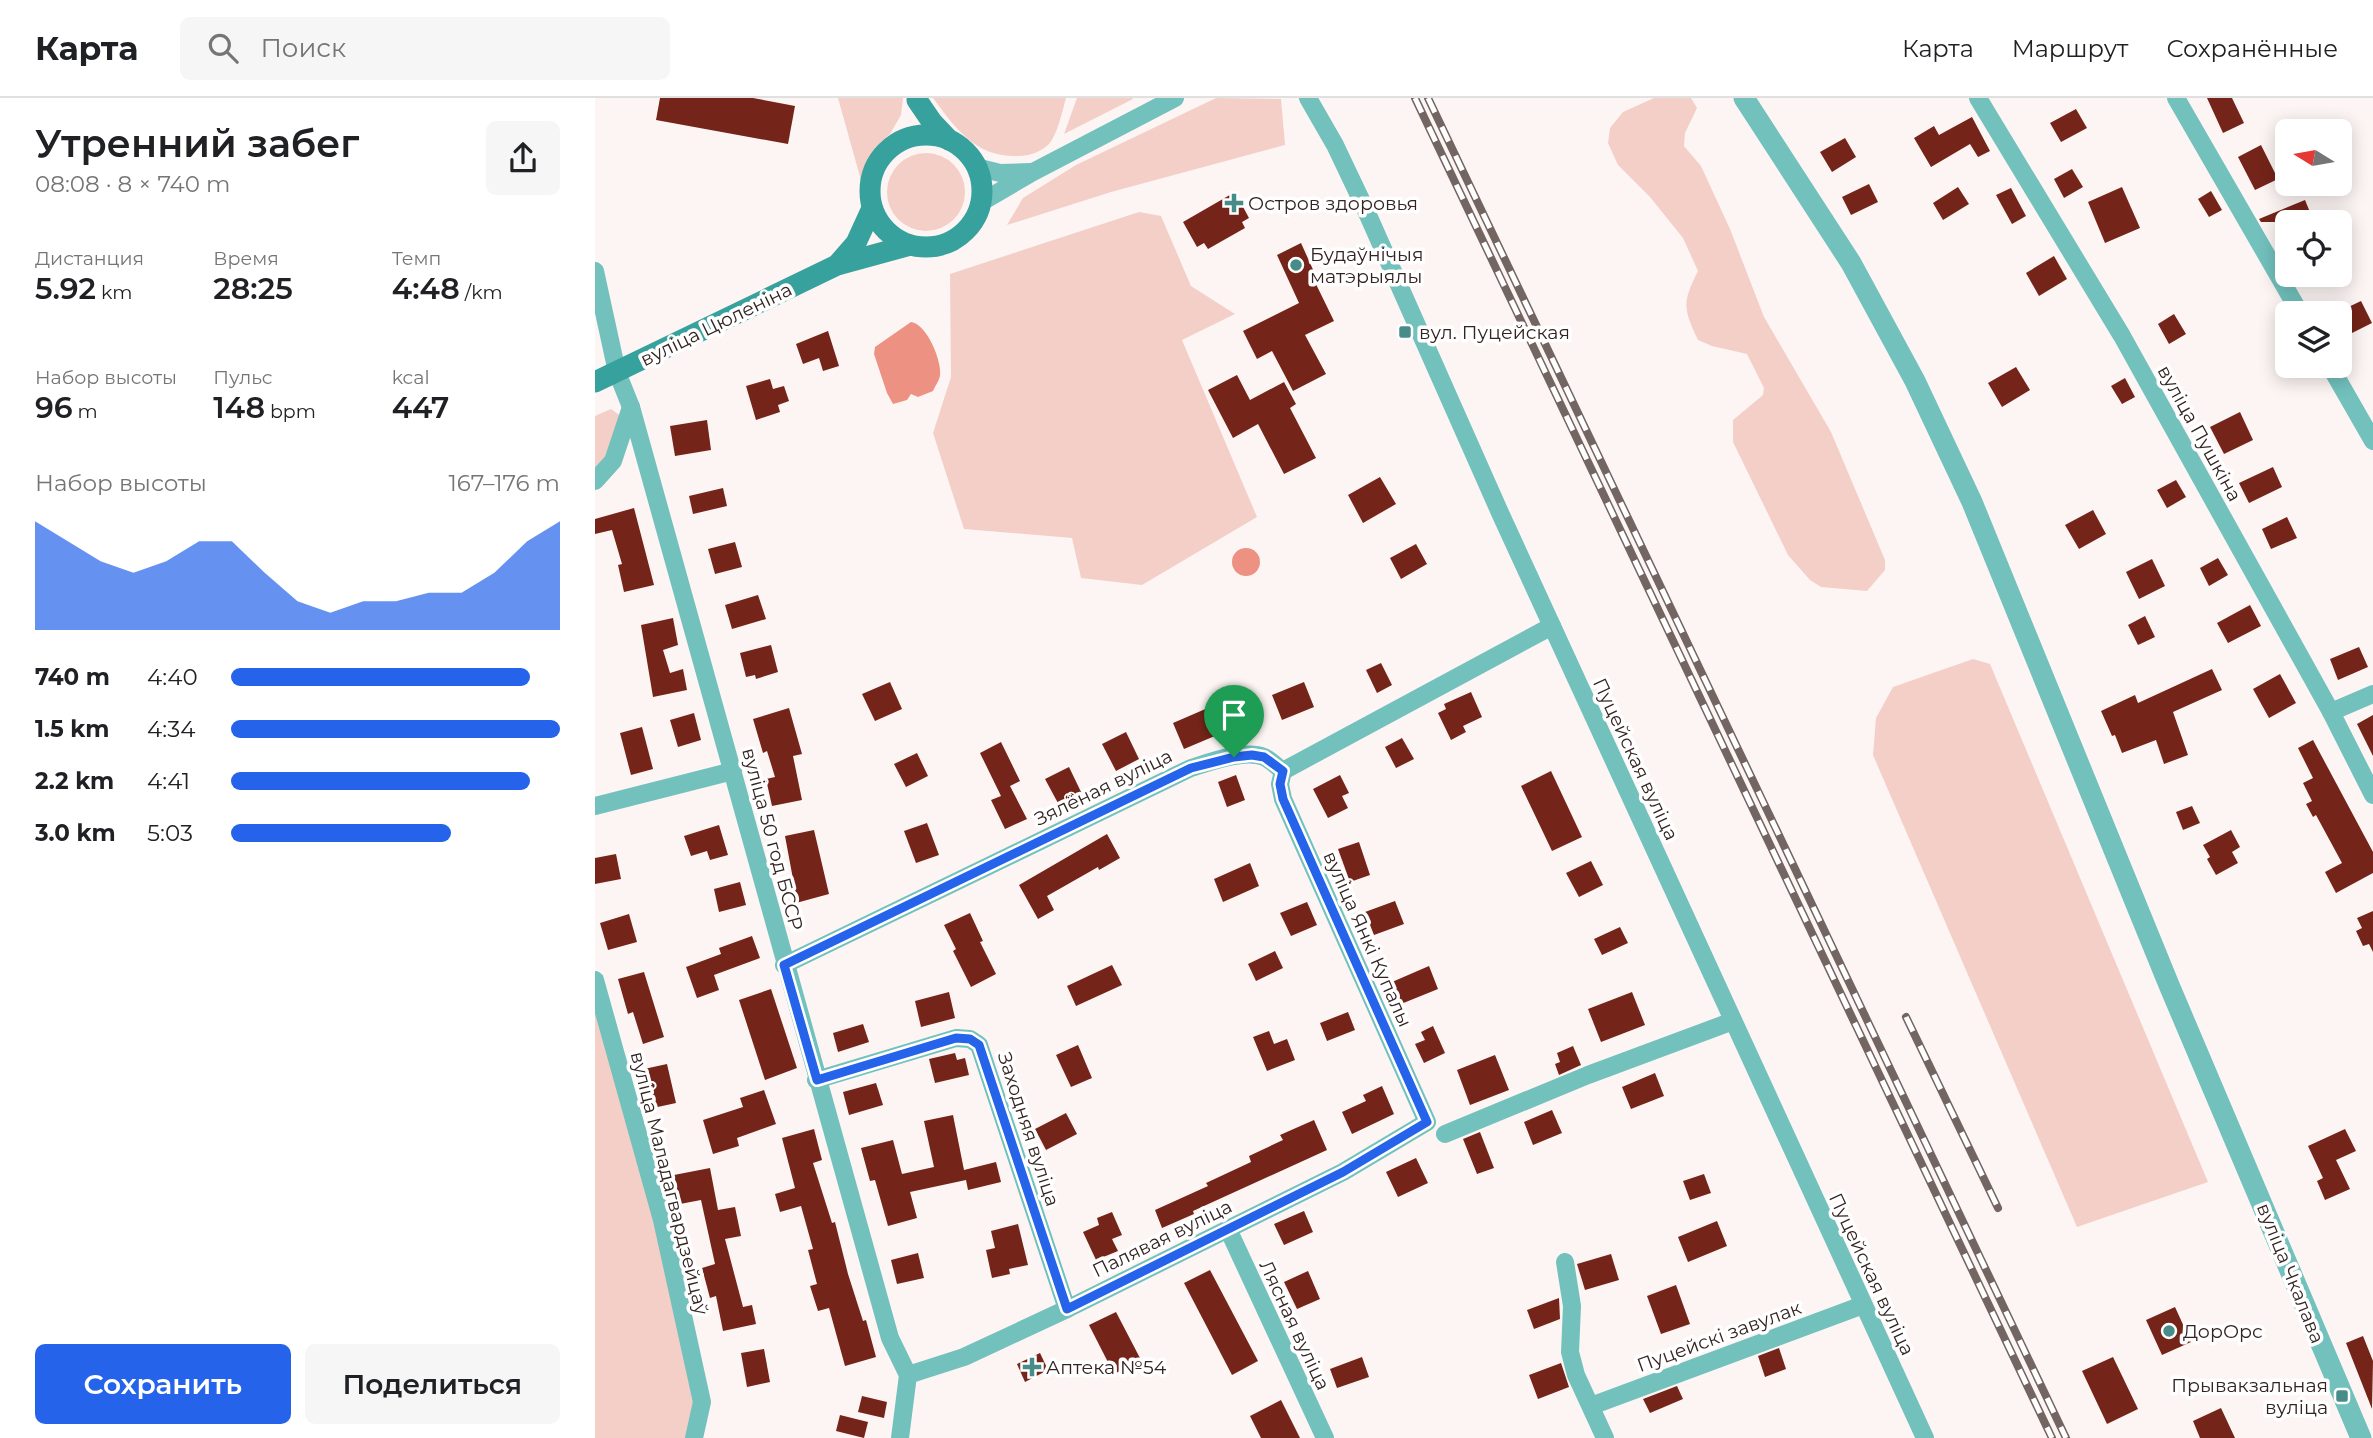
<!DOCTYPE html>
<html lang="ru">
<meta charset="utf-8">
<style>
:root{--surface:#fff;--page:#f6f6f6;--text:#202124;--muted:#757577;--line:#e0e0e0;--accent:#2563eb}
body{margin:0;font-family:Montserrat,sans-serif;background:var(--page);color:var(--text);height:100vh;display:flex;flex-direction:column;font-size:26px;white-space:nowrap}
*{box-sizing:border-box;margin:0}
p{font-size:23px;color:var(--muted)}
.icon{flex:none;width:38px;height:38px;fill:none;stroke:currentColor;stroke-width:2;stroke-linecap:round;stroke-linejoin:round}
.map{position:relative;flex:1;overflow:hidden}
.panel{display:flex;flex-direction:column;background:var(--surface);width:595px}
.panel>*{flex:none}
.needle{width:46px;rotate:281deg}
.buttons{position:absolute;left:1680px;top:21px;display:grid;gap:14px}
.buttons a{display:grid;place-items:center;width:77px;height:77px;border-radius:10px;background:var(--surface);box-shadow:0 4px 18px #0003;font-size:35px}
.pin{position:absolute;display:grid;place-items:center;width:60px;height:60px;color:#fff;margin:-72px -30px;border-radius:50% 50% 50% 0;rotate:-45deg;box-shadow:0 0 7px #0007}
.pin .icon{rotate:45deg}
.round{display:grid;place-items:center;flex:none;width:74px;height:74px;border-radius:10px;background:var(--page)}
.headline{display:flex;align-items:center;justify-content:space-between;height:119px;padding:0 35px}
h1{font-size:38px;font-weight:600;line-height:52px}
.figures{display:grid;grid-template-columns:repeat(3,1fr);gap:10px;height:119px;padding:7px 35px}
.figures div{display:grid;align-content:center}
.figures b{font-size:30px;font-weight:600}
.figures small{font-size:19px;font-weight:400}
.figures p{font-size:19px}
.chart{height:196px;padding:14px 35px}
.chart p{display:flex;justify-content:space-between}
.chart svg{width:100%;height:126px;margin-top:7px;fill:var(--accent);opacity:.7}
.button{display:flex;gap:14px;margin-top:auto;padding:14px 35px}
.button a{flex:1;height:80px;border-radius:10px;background:var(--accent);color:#fff;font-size:28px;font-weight:600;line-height:80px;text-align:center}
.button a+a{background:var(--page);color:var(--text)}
ul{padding:0 35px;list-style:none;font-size:23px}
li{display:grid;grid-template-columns:112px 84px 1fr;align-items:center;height:52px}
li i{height:18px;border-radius:9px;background:var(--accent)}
header{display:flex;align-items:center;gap:42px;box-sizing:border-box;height:98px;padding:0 35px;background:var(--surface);border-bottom:2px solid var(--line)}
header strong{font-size:33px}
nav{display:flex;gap:38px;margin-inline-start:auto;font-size:24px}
.search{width:490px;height:63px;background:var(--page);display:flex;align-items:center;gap:18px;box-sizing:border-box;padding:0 24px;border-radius:10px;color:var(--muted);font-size:26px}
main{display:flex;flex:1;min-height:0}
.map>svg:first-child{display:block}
.green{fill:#f4cfc8}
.water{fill:#ed9182}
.building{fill:#742419}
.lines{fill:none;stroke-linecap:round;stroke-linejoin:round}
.minor{stroke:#72c1bd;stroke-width:18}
.tertiary{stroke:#72c1bd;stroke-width:21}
.secondary{stroke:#37a19d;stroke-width:21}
.rail-casing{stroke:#726562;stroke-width:8}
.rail{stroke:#fff;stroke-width:5;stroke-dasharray:16;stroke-linecap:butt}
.route-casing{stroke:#fff;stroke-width:14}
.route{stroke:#2563eb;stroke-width:9}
.poi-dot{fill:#468d8a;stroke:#fff;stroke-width:2.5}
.labels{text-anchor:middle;stroke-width:7;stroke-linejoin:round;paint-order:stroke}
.poi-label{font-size:19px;fill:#332421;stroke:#fff;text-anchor:start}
.street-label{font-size:19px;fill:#332421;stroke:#fff}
</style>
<header>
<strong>Карта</strong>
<div class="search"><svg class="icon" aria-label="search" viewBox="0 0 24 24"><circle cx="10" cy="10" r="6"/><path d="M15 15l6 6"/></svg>Поиск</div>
<nav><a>Карта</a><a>Маршрут</a><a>Сохранённые</a></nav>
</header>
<main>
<section class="panel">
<div class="headline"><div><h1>Утренний забег</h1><p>08:08 · 8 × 740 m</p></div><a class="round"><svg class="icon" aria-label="share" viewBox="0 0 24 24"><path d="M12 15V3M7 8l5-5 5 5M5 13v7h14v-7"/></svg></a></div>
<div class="figures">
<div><p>Дистанция</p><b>5.92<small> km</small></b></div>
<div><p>Время</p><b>28:25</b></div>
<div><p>Темп</p><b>4:48<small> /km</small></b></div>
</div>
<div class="figures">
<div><p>Набор высоты</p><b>96<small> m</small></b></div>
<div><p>Пульс</p><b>148<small> bpm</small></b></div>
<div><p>kcal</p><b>447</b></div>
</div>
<div class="chart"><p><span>Набор высоты</span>167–176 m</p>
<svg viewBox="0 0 160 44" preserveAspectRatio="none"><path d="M0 44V6L10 13L20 20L30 24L40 20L50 13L60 13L70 24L80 34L90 38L100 34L110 34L120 31L130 31L140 24L150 13L160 6V44z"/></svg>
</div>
<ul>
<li><b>740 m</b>4:40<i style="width:91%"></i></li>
<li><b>1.5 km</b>4:34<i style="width:100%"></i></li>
<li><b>2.2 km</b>4:41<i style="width:91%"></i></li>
<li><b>3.0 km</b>5:03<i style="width:67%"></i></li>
</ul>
<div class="button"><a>Сохранить</a><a>Поделиться</a></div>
</section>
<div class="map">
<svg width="1778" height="1340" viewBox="0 0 1778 1340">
<rect width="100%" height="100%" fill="#fdf5f3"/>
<g class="green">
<path d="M243 0H308L306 17 295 36 285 45 271 68 267 86Z"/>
<path d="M338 0H471C467 14 463 35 454 46 446 54 434 58 424 58 381 60 361 31 338 0Z"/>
<path d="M482 0H537L538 1 469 36Z"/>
<path d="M621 0 686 1 690 47 516 94 412 127 428 100 481 67Z"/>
<path d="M1059 0H1096L1102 10 1090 35 1089 48 1106 68 1135 131 1169 219 1236 334 1290 462V472L1272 493 1226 489 1215 482 1193 457 1138 344V322L1168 297 1169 290 1152 256 1117 248 1103 242C1088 210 1087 205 1103 173L1088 140 1055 99 1023 67 1013 45 1015 30 1028 14Z"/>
<circle cx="331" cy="94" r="39"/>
<path d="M544 114 566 118 596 188 640 216 587 242 662 419 547 487 486 480 477 440 369 431 338 335 356 279 355 176Z"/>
<path d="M16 311 27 319 0 383V318Z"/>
<path d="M1378 561 1395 566 1613 1084 1482 1129 1278 657 1281 620 1298 589Z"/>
<path d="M0 882 107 1304 99 1340H0Z"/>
</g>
<g class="water">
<path d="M316 224C332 226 347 263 345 278 344 283 340 288 338 293L323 299 316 296 312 302 298 306 292 295 279 256 280 249Z"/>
<circle cx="651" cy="464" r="14"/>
</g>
<g class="building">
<path d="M65 0H158L200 8 193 46 61 22Z"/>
<path d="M1612 0H1637L1649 25 1628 35Z"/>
<path d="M1481 11 1492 30 1466 44 1455 25Z"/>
<path d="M1377 19 1395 53 1383 59 1375 46 1336 69 1319 40 1339 28 1344 37Z"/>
<path d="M1250 40 1261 59 1237 74 1225 54Z"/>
<path d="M1666 47 1683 81 1660 92 1643 59Z"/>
<path d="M1477 71 1488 89 1469 100 1459 81Z"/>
<path d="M1274 86 1283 104 1256 117 1247 99Z"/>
<path d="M1363 89 1374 106 1348 122 1338 105Z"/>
<path d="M1527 89 1545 130 1510 145 1493 104Z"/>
<path d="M1416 90 1431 118 1417 126 1401 97Z"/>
<path d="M1616 93 1627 112 1614 119 1603 101Z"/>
<path d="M640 94 654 120 647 124 650 130 613 151 609 145 602 149 588 124Z"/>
<path d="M1710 102 1719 124H1666L1664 121Z"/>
<path d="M706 145 720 176 717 178 739 223 710 237 731 276 698 293 677 253 662 261 648 233 704 205 682 157Z"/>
<path d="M1459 158 1472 181 1444 198 1431 175Z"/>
<path d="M1766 203 1777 225 1745 241V213Z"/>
<path d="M1579 216 1591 236 1574 246 1563 226Z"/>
<path d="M233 233 244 268 228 273 224 260 208 266 201 246Z"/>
<path d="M1421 269 1435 292 1407 309 1393 285Z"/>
<path d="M642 277 655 302 689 284 701 306 695 310 721 360 689 376 663 326 638 340 613 292Z"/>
<path d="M1530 280 1540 299 1527 306 1516 288Z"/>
<path d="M175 281 178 291 189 288 194 303 183 307 185 314 161 322 151 288Z"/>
<path d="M1645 314 1658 342 1629 356 1615 329Z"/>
<path d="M112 322 116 352 80 358 75 328Z"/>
<path d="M1678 369 1687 389 1654 405 1644 385Z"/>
<path d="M785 379 801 406 768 425 753 397Z"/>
<path d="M1581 382 1591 399 1572 410 1562 392Z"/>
<path d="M128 390 132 408 98 416 94 398Z"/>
<path d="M39 410 59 487 29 494 23 467 27 466 17 432 0 436V421Z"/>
<path d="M1498 412 1511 436 1484 451 1470 427Z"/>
<path d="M1692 419 1702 440 1676 451 1667 431Z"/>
<path d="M140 444 147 469 120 476 113 451Z"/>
<path d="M821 446 832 466 806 481 795 460Z"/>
<path d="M1623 460 1633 477 1614 488 1605 470Z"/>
<path d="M1557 461 1570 488 1544 501 1531 474Z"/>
<path d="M163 497 171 521 137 531 130 507Z"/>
<path d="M1655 507 1666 528 1633 545 1622 525Z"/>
<path d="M1550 518 1560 539 1543 547 1533 527Z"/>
<path d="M78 520 83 547 68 552 75 575 88 571 92 592 58 599 46 527Z"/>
<path d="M176 547 183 574 161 581 160 577 151 579 145 555Z"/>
<path d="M1764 549 1773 569 1743 582 1735 561Z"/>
<path d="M786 565 797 587 782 595 771 572Z"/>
<path d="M1617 571 1627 592 1578 614 1593 657 1569 666 1561 642 1527 655 1520 637 1517 638 1506 613 1540 597 1543 605Z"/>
<path d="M1685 576 1701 605 1674 620 1658 591Z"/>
<path d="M295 584 307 611 280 623 267 596Z"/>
<path d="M709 584 719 609 687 622 677 597Z"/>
<path d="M876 594 887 619 868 628 871 634 856 642 843 615 851 611 849 606Z"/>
<path d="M635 598 649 629 628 639 627 635 589 651 578 625 615 609 614 607Z"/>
<path d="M194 610 207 656 198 658 207 702 177 708 171 681 180 679 172 653 168 655 158 621Z"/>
<path d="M99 615 106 642 83 649 75 622Z"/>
<path d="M1778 617V658L1762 626Z"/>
<path d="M47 629 58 671 36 677 25 635Z"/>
<path d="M531 634 544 661 521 673 507 646Z"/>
<path d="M807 640 819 661 801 670 790 649Z"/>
<path d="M1718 642 1778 754V775L1741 795 1730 774 1747 765 1721 717 1718 719 1711 706 1717 703 1708 685 1718 680 1703 650Z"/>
<path d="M406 644 425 683 415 688 432 721 410 731 396 702 406 698 385 655Z"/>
<path d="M322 655 333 678 311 689 299 666Z"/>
<path d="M474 669 487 696 464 707 450 681Z"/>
<path d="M956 673 987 739 957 753 926 688Z"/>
<path d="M641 677 650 702 632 709 623 684Z"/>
<path d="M745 677 754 695 747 698 753 710 733 720 718 691Z"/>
<path d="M1597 708 1605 725 1588 732 1581 714Z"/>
<path d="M332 725 344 757 321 765 309 733Z"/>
<path d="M124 727 133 757 115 762 112 753 96 758 89 738Z"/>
<path d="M219 732 234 796 201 805 195 781H198L190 738Z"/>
<path d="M1636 732 1645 749 1637 754 1643 765 1621 777 1612 761 1615 759 1608 747Z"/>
<path d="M512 736 525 760 504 772 503 769 452 798 459 812 443 821 424 787Z"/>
<path d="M764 744 775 777 755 784 743 751Z"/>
<path d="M21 756 26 781 0 786V760Z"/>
<path d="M996 763 1008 787 984 799 971 775Z"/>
<path d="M655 765 664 788 628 804 619 781Z"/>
<path d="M145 784 151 807 124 814 119 791Z"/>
<path d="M800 803 809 826 779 837 770 814Z"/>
<path d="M712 804 722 827 696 838 685 815Z"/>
<path d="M1778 813V854L1774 846 1768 848 1761 833 1767 830 1762 820Z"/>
<path d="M375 815 388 843 385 844 401 876 376 889 358 853 361 851 349 827Z"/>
<path d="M34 816 42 844 13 852 5 825Z"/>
<path d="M1025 829 1033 845 1007 857 999 841Z"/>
<path d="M157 838 165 860 119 877 124 892 102 900 91 869 126 856 124 850Z"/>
<path d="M680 853 688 870 661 883 653 866Z"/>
<path d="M517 867 527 887 481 908 472 888Z"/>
<path d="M834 868 843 891 806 906 797 884Z"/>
<path d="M49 874 69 939 48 946 38 914 33 916 23 881Z"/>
<path d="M176 891 202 970 170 982 144 902Z"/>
<path d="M354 894 360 920 326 929 320 903Z"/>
<path d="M1037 894 1050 927 1006 944 993 911Z"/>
<path d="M753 914 760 932 732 943 725 925Z"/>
<path d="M268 926 274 944 243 954 238 935Z"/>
<path d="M838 928 850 955 829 965 820 946 830 942 826 934Z"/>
<path d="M674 933 679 946 692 941 700 962 672 973 658 939Z"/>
<path d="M483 947 497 980 476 989 461 957Z"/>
<path d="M978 948 986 967 964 977 960 966 965 964 962 955Z"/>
<path d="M360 955 362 962 370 960 374 977 340 985 334 961Z"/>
<path d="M900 957 914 992 875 1007 862 972Z"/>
<path d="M72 966 81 1005 58 1010 49 971Z"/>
<path d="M1060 975 1069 998 1036 1011 1027 989Z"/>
<path d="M281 985 288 1007 254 1017 248 994Z"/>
<path d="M787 988 799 1016 757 1036 747 1014 771 1003 768 997Z"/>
<path d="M169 992 181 1026 142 1040 144 1048 118 1056 108 1022 148 1009 145 1000Z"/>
<path d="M957 1012 967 1035 938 1047 929 1024Z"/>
<path d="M471 1015 482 1036 451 1052 440 1031Z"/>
<path d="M358 1017 369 1072 401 1064 406 1084 373 1092 371 1082 315 1094 322 1120 293 1128 280 1082 275 1083 266 1050 298 1042 307 1076 339 1069 329 1023Z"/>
<path d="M719 1022 732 1052 598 1113 599 1116 567 1130 560 1112 613 1088 611 1085 656 1064 654 1058 688 1042 685 1037Z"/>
<path d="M219 1031 227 1062 218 1065 237 1125 240 1124 253 1176 268 1223 271 1222 281 1259 250 1268 234 1210 223 1213 215 1188 222 1186 213 1152 218 1151 206 1108 185 1114 180 1096 200 1090 187 1040Z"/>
<path d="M1750 1031 1761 1053 1741 1062 1755 1091 1730 1102 1722 1083 1728 1080 1713 1048Z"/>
<path d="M885 1034 899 1070 882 1076 868 1041Z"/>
<path d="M821 1060 833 1085 803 1099 791 1074Z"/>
<path d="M115 1070 123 1112 140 1109 146 1138 130 1141 148 1209 157 1207 161 1226 128 1233 121 1198 115 1200 107 1170 120 1166 106 1102 85 1106 79 1077Z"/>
<path d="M1109 1076 1116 1095 1095 1102 1088 1083Z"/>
<path d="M709 1113 718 1134 689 1147 679 1126Z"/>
<path d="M517 1114 527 1137 517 1141 523 1153 501 1162 488 1134 504 1127 502 1120Z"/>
<path d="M1122 1123 1132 1148 1093 1164 1083 1139Z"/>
<path d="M423 1126 433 1167 414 1171 415 1176 397 1180 391 1152 400 1150 396 1133Z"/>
<path d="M323 1155 329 1180 302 1186 296 1162Z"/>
<path d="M1016 1156 1024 1182 990 1192 982 1166Z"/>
<path d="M615 1172 663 1263 637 1277 589 1185Z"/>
<path d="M713 1173 725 1201 702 1211 689 1184Z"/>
<path d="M1081 1187 1095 1226 1066 1236 1052 1198Z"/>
<path d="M964 1200 965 1221 939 1231 932 1212Z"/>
<path d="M1580 1209 1596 1244 1567 1257 1551 1222Z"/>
<path d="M521 1214 546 1262 519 1276 494 1227Z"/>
<path d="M1768 1238 1778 1263 1777 1311 1751 1245Z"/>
<path d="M1184 1250 1191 1271 1170 1279 1163 1258Z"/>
<path d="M169 1251 175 1284 152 1289 146 1255Z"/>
<path d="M445 1255 453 1272 430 1284 422 1266Z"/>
<path d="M767 1259 774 1279 742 1290 735 1271Z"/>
<path d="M1518 1259 1543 1311 1512 1326 1487 1273Z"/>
<path d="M966 1265 974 1289 943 1301 934 1277Z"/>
<path d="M1082 1288 1088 1301 1055 1315 1048 1301Z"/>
<path d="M267 1298 292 1304 289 1320 263 1314Z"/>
<path d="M686 1302 705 1340H666L655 1318Z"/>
<path d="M1626 1310 1640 1340H1605L1598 1323Z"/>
<path d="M245 1317 273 1324 269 1340 241 1333Z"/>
</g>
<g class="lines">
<g class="minor">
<path d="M713 0 740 47 769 108 906 417 1330 1340"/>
<path d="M1383 0 1527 238 1736 614 1778 697"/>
<path d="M1581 0 1705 215"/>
<path d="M381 69 405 75 435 74"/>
<path d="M385 105 438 74 580 0"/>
<path d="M0 173 22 274 36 309C123 619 207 930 295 1240L313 1277 305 1340"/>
<path d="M1735 268 1778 343"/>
<path d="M0 383 18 363 36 309"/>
<path d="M1736 614 1778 596"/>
<path d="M688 673 957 528"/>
<path d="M0 708 138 673"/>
<path d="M189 867 596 670C615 664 650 651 669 659 676 662 682 669 688 673"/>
<path d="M0 882 67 1122 107 1304 99 1340"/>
<path d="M221 982 361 940 375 941 384 947 472 1211"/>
<path d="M850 1036 993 977 1138 923"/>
<path d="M633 1131 730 1340"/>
<path d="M970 1164 977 1208 975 1254 981 1277 1010 1340"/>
<path d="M313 1277 369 1259 472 1211 748 1074 832 1024 688 701 685 686 688 673"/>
<path d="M996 1308 1268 1207"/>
</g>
<path class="tertiary" d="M1149 0 1256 165 1320 283 1377 404 1574 887 1766 1340"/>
<g class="secondary">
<path d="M322 2 337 24 354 42"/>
<circle cx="331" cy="93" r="56"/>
<path d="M242 167 261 145 277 110"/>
<path d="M0 284 242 167 315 147"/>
</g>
<defs>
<g id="rail">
<path d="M820 0 1457 1340"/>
<path d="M833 0 1471 1340"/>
<path d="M1311 919 1403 1110"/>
</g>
</defs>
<use href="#rail" class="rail-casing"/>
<use href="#rail" class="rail"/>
</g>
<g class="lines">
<defs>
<path id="route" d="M657 657 669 659 688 673 685 686 688 701 832 1024 748 1074 472 1211 384 947 375 941 361 940 222 982 189 867 596 670 639 659Z"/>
</defs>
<use href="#route" class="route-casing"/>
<use href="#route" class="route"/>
</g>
<g class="poi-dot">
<path d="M635.5 94.5h7v7h7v7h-7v7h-7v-7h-7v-7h7z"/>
<circle cx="701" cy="167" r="7"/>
<rect x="803" y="227" width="14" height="14" rx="3.5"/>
<circle cx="1574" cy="1233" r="7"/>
<path d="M433.5 1258.5h7v7h7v7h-7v7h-7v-7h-7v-7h7z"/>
<rect x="1740" y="1291" width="14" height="14" rx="3.5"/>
</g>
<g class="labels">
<g class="poi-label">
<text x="653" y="112">Остров здоровья</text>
<text x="715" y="163">Будаўнічыя<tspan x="715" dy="22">матэрыялы</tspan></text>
<text x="824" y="241">вул. Пуцейская</text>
<text x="1588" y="1240">ДорОрс</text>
<text x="451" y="1276">Аптека №54</text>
<text x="1733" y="1294" text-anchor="end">Прывакзальная<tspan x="1733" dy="22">вуліца</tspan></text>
</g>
<g class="street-label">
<text transform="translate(121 226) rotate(-26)" y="7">вуліца Цюленіна</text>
<text transform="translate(1605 335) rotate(61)" y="7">вуліца Пушкіна</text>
<text transform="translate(1041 661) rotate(65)" y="7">Пуцейская вуліца</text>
<text transform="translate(508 689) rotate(-26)" y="7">Зялёная вуліца</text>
<text transform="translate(178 741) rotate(75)" y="7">вуліца 50 год БССР</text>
<text transform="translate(773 841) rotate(66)" y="7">вуліца Янкі Купалы</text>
<text transform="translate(434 1031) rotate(72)" y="7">Заходняя вуліца</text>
<text transform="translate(75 1085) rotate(76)" y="7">вуліца Маладагвардзейцаў</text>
<text transform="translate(567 1140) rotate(-26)" y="7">Палявая вуліца</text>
<text transform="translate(1696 1175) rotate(68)" y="7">вуліца Чкалава</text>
<text transform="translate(1277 1176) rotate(65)" y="7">Пуцейская вуліца</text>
<text transform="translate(700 1227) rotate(65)" y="7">Лясная вуліца</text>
<text transform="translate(1124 1238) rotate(-20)" y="7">Пуцейскі завулак</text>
</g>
</g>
</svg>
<div class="buttons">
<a><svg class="needle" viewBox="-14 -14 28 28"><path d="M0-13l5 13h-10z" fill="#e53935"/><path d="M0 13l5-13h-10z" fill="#757577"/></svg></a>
<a><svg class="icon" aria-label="locate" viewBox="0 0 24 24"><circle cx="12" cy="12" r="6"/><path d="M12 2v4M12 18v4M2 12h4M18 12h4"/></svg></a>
<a><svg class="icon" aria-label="layers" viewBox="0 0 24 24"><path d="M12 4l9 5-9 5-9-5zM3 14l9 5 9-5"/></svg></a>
</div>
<div class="pin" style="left:639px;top:659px;background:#1e9e55"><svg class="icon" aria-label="arrive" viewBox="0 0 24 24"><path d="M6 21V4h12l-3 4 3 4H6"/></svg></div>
</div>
</main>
